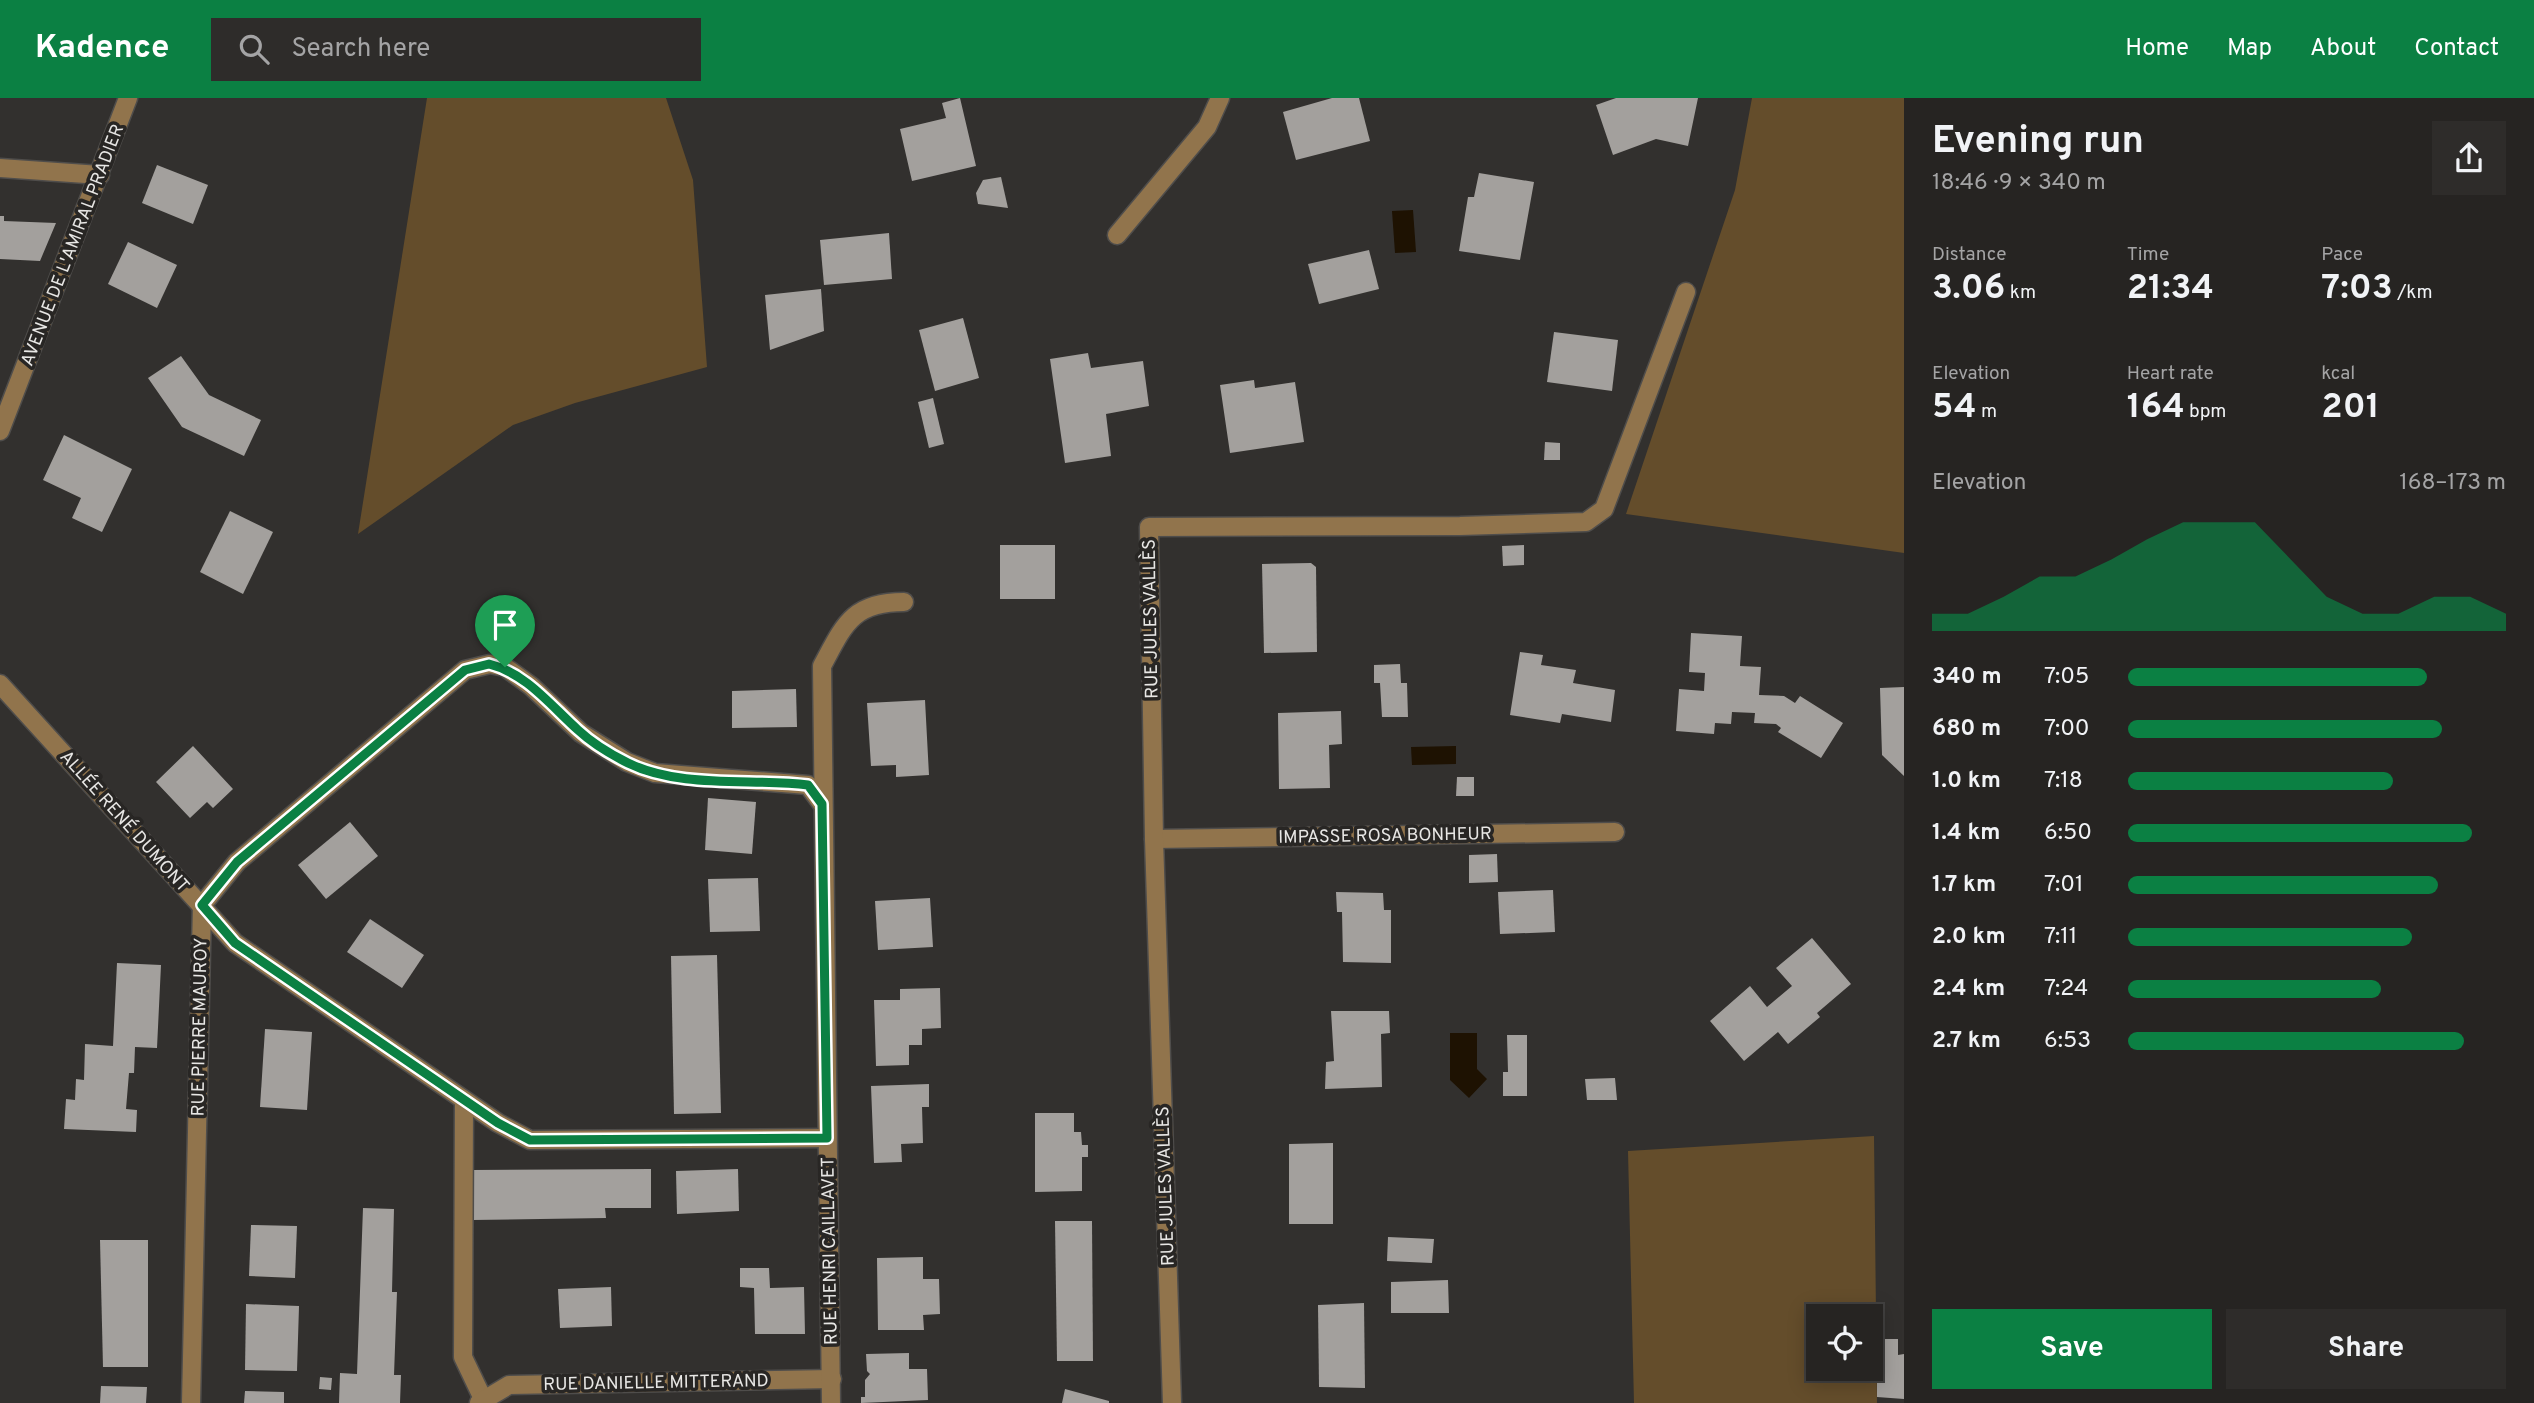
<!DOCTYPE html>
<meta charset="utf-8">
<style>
:root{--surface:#262422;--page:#2e2c2a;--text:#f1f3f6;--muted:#a4a4a5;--line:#424140;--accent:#0b8043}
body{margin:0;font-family:Overpass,sans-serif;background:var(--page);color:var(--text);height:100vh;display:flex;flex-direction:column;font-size:26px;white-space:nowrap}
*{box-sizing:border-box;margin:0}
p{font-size:23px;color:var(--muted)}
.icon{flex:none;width:38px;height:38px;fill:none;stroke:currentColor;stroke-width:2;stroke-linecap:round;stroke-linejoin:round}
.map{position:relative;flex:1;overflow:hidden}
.sheet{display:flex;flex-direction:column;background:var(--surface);width:630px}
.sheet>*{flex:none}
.controls{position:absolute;left:1806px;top:1206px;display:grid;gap:14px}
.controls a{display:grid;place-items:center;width:77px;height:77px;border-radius:0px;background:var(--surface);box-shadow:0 4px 18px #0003,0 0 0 2px var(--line);font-size:35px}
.pin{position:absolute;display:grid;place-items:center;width:60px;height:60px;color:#fff;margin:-72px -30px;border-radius:50% 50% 50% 0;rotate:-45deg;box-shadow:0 0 7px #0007}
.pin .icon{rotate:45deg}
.round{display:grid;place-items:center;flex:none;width:74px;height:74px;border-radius:0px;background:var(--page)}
.head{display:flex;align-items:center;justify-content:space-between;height:119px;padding:0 28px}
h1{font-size:38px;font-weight:700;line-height:52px}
.metrics{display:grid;grid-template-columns:repeat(3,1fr);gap:10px;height:119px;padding:7px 28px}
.metrics div{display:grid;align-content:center}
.metrics b{font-size:35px;font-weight:700}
.metrics small{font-size:19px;font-weight:400}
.metrics p{font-size:19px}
.chart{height:196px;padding:14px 28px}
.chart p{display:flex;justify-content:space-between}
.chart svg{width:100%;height:126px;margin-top:7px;fill:var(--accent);opacity:.7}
.action{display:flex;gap:14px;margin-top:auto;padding:14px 28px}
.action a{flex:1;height:80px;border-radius:0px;background:var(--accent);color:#fff;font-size:28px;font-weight:700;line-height:80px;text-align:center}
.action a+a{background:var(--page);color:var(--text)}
ul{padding:0 28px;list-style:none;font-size:23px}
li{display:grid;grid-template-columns:112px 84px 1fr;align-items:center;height:52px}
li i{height:18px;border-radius:9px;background:var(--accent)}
header{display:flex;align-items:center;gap:42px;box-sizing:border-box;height:98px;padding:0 35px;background:var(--accent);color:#fff}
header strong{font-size:33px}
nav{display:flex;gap:38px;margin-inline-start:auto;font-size:24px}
.search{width:490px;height:63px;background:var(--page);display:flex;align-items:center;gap:18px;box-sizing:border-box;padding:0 24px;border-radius:0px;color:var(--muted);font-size:26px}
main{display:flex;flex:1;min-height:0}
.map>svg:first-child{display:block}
.green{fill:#644d2b;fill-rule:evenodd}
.water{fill:#1e1202}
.building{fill:#a3a09d}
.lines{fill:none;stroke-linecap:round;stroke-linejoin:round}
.minor-casing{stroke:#4f4d4b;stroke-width:21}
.minor{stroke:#91744c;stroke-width:18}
.route-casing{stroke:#fff;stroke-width:14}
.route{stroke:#0b8043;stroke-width:9}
.labels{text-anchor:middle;stroke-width:7;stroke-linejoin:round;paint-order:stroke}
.street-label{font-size:18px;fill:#e8e7e5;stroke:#282624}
</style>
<header>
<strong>Kadence</strong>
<div class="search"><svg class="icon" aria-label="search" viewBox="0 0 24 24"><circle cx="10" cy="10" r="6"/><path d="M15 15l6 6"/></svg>Search here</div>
<nav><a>Home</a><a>Map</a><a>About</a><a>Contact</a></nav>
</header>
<main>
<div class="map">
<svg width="1904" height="1305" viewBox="0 0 1904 1305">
<rect width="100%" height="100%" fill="#32302e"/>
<g class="green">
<path d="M427 0H666L693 82 707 269 575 305 513 327 358 436Z"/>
<path d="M1752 0H1904V455L1626 416 1735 92Z"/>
<path d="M1874 1038 1877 1305H1634L1628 1053ZM1818 1218H1871V1270H1818Z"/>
</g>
<g class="water">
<path d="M1413 112 1416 154 1395 155 1392 113Z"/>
<path d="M1456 648V666L1412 667 1411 649Z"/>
<path d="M1450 935H1477V971L1487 981 1469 1000 1450 982Z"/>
</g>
<g class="building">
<path d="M960 0 976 68 912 83 900 31 946 20 942 5Z"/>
<path d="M1332 0H1359L1370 43 1296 62 1283 14Z"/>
<path d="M1616 0H1698L1688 48 1656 41 1613 57 1596 7Z"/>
<path d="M157 67 208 87 193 126 142 105Z"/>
<path d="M1479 75 1534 84 1520 162 1459 153 1468 99H1474Z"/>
<path d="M1001 79 1008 110 978 106 976 95 983 82Z"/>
<path d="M0 118H4V123L56 125 40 163 0 161Z"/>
<path d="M889 135 892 181 824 187 820 142Z"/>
<path d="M128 144 177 167 157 210 108 186Z"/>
<path d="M1369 152 1379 191 1319 206 1308 166Z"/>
<path d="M821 191 824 233 770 252 765 197Z"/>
<path d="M963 220 979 280 935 293 919 232Z"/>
<path d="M1554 234 1618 242 1612 293 1547 284Z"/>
<path d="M1088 255 1091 270 1143 263 1149 308 1106 316 1111 358 1065 365 1050 261Z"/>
<path d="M181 258 209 297 261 322 244 358 182 329 148 280Z"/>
<path d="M1254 282 1255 290 1295 284 1304 344 1230 355 1220 287Z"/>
<path d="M933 300 944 346 929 350 918 304Z"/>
<path d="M64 337 132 371 102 434 72 420 81 400 43 382Z"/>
<path d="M1545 344 1560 345V362H1544Z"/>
<path d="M230 413 273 434 243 496 200 474Z"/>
<rect x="1000" y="447" width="55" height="54"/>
<path d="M1524 447V467L1503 468 1502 448Z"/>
<path d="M1311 465 1316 469 1317 554 1264 555 1262 466Z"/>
<path d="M1691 535 1742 538 1740 568 1761 569 1759 597 1784 598 1795 605 1800 598 1843 625 1821 660 1778 634 1781 630 1776 626 1754 625 1755 615 1732 614 1731 626 1715 625 1714 636 1676 633 1679 591 1704 593 1705 575 1689 574Z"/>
<path d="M1520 554 1543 557 1541 567 1576 572 1573 585 1615 592 1611 624 1562 616 1560 625 1510 617Z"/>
<path d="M1400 566 1401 585H1407L1408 619H1382L1380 585H1374V567Z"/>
<path d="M1904 589V678L1882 657 1880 590Z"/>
<path d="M796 591 797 629 732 630V593Z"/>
<path d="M925 602 929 677 896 679V667L871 668 867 605Z"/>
<path d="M1341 613 1342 646 1329 647 1330 690 1279 691 1278 615Z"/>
<path d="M193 648 233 691 213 710 207 704 190 720 156 684Z"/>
<path d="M1457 679H1474V698H1456Z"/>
<path d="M708 700 756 704 752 756 705 752Z"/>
<path d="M350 724 378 758 326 801 298 767Z"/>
<path d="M1497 756 1498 784 1469 785V757Z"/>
<path d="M758 780 760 833 710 834 708 781Z"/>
<path d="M1553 792 1555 834 1500 836 1498 794Z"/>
<path d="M1336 794 1383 795 1384 812H1391V865L1343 864 1342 814H1337Z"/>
<path d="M930 800 933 849 878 852 875 803Z"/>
<path d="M370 821 424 857 402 890 347 854Z"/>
<path d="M1812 840 1851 886 1817 915 1820 919 1788 946 1778 934 1744 963 1710 923 1750 888 1767 909 1792 888 1776 870Z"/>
<path d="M717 857 721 1015 674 1016 671 858Z"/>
<path d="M117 865 161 867 157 950 135 949 134 975H129L126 1011 137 1012 136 1034 64 1031 66 1001 75 1002 76 981 84 982 85 946 113 948Z"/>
<path d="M940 890 941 930 922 931V947H909V967L876 968 874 902H900V891Z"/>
<path d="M1331 913H1389L1390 935 1381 936 1382 989 1325 991 1326 964 1334 963Z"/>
<path d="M265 931 312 934 307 1012 260 1009Z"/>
<path d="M1507 937H1527V998H1503V974H1508Z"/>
<path d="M1615 980 1617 1002H1587L1585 981Z"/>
<path d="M929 986V1009H922L923 1045 901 1046 902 1064 874 1065 871 988Z"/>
<path d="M1035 1015H1074V1034H1081L1082 1047H1088V1059H1082V1093L1035 1094Z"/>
<path d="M1333 1045V1126H1289V1046Z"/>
<path d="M651 1071V1110H605L606 1120 472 1122V1072Z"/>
<path d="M738 1071 739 1113 677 1116 676 1073Z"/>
<path d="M363 1110 394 1111 392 1194H397L394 1277H401L400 1305H339L340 1275 357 1276Z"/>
<path d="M1055 1123H1092L1093 1263H1057Z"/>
<path d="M251 1127 297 1128 295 1180 249 1178Z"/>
<path d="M1388 1139 1434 1141 1432 1165 1387 1163Z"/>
<path d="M100 1142H148V1269H103Z"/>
<path d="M923 1159V1181H939L940 1216 923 1217 924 1232H878L877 1160Z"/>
<path d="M740 1170H769L770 1190 804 1189 805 1236H755L754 1190 740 1189Z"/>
<path d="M1448 1182 1449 1215H1391V1184Z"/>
<path d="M611 1189 612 1228 560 1230 558 1191Z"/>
<path d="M1364 1205 1365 1290 1319 1289 1318 1207Z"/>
<path d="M246 1206 299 1208 297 1273 245 1272Z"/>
<path d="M1877 1241H1898V1257L1904 1256V1301L1877 1299Z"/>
<path d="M909 1255V1271H927L928 1302 861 1305V1299H865V1282L870 1276 867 1273 866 1256Z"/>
<path d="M320 1279 332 1280 331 1292 319 1291Z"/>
<path d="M101 1288 147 1289 146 1305H100Z"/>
<path d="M1065 1291 1109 1303V1305H1062Z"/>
<path d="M245 1293 284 1294V1305H244Z"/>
</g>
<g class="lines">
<defs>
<g id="minor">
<path d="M0 70 100 77"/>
<path d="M1117 137 1207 29 1220 0"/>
<path d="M0 333 128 0"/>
<path d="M0 586 235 845 498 1025 530 1042 827 1040"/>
<path d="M1154 741 1615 734"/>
<path d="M464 1002 463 1259 483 1301"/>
<path d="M191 1305 202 807 237 764 465 572 490 566 505 569 531 588 581 635 627 664 655 675 808 687 822 706"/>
<path d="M479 1305 509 1287 832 1281"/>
<path d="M831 1305 822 568C844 527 852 504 904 504"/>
<path d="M1172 1305 1154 741 1149 429 1460 428 1586 424 1604 411 1686 194"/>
</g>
</defs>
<use href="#minor" class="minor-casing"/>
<use href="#minor" class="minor"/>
</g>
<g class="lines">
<defs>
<path id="route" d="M489 566C526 575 551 608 578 632 592 645 612 657 628 665 681 691 751 680 808 687L822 706 827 1040 530 1042 498 1025 235 845 202 807 237 764 465 572Z"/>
</defs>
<use href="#route" class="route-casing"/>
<use href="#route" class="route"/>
</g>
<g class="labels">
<g class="street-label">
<text transform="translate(72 147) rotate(-69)" y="6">AVENUE DE L'AMIRAL PRADIER</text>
<text transform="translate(1150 521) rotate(-91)" y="6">RUE JULES VALLÈS</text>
<text transform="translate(125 723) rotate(48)" y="6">ALLÉE RENÉ DUMONT</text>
<text transform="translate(1385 737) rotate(-1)" y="6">IMPASSE ROSA BONHEUR</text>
<text transform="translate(199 929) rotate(-89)" y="6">RUE PIERRE MAUROY</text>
<text transform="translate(1165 1088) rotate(-92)" y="6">RUE JULES VALLÈS</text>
<text transform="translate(829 1153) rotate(-91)" y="6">RUE HENRI CAILLAVET</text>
<text transform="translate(656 1284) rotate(-1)" y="6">RUE DANIELLE MITTERAND</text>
</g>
</g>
</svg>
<div class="controls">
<a><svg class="icon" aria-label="locate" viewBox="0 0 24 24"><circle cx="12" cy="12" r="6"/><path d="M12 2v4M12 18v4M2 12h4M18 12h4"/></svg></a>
</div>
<div class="pin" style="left:505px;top:569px;background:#1e9e55"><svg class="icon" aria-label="arrive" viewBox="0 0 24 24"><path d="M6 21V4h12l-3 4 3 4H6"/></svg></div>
</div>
<section class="sheet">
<div class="head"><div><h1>Evening run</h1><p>18:46 · 9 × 340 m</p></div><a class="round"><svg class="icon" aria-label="share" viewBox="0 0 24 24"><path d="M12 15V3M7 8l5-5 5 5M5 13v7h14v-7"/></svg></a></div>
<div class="metrics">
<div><p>Distance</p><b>3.06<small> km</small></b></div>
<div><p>Time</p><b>21:34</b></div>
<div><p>Pace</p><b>7:03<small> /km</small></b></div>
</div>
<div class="metrics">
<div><p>Elevation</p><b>54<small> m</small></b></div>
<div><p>Heart rate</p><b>164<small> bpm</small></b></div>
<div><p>kcal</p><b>201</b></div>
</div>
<div class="chart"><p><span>Elevation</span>168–173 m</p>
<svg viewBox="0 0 160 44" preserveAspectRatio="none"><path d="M0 44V38L10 38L20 32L30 25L40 25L50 19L60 12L70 6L80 6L90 6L100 19L110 32L120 38L130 38L140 32L150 32L160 38V44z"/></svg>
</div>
<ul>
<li><b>340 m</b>7:05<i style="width:79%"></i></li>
<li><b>680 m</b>7:00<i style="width:83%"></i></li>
<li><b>1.0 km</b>7:18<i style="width:70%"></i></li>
<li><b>1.4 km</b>6:50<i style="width:91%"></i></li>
<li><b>1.7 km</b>7:01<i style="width:82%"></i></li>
<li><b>2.0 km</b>7:11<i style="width:75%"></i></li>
<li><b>2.4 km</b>7:24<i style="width:67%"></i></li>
<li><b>2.7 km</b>6:53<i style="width:89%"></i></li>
</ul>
<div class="action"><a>Save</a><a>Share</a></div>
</section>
</main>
